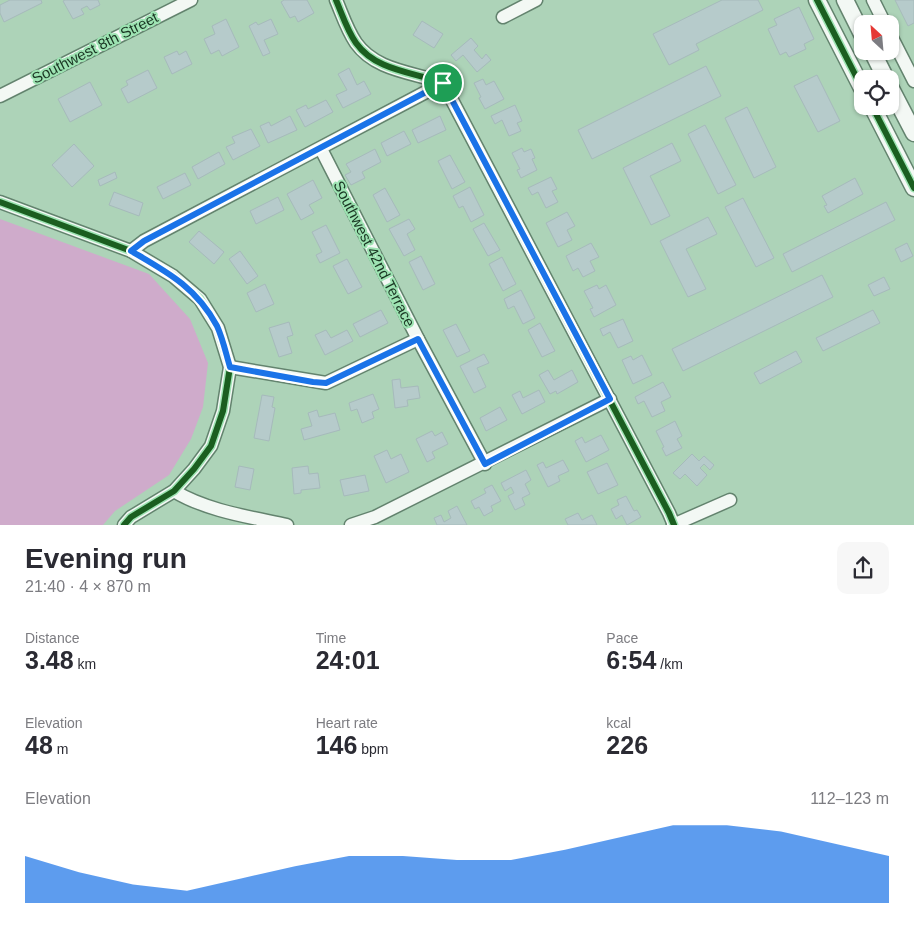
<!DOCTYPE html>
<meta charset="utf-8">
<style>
:root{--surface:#fff;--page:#f7f7f7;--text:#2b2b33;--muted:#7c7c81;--accent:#1a73e8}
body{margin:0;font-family:Helvetica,sans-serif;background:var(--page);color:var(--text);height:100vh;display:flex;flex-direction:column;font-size:19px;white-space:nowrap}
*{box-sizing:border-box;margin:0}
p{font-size:16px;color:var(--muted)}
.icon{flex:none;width:28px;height:28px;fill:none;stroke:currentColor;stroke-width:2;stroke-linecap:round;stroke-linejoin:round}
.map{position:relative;height:525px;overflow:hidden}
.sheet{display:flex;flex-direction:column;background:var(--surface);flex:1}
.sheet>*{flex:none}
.needle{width:32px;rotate:334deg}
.controls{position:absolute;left:854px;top:15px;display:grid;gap:10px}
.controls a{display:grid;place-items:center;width:45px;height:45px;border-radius:10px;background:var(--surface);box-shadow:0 1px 4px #0004;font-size:25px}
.pin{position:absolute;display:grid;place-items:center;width:42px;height:42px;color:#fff;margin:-21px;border:2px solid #fff;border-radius:50%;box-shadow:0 1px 5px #0007}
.round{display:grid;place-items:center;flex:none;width:52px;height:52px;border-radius:10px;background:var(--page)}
.head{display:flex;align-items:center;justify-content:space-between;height:85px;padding:0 25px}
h1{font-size:28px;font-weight:800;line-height:38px}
.metrics{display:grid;grid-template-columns:repeat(3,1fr);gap:8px;height:85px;padding:5px 25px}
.metrics div{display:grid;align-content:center}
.metrics b{font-size:25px;font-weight:800}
.metrics small{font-size:14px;font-weight:400}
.metrics p{font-size:14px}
.chart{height:140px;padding:10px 25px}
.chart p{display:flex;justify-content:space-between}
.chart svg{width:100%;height:90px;margin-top:5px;fill:var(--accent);opacity:.7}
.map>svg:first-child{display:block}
.green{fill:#cfabcb}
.building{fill:#b6cbcb;stroke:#a6babb}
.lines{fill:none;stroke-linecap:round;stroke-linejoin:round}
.minor-casing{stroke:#63836e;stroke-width:15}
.major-casing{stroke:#63836e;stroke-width:19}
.minor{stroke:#f3f8f4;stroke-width:12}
.major{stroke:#f3f8f4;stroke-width:16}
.cycleway-casing{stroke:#9de3b2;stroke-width:9}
.cycleway{stroke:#1b5e20;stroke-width:6}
.route-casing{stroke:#fff;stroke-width:10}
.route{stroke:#1a73e8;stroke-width:6}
.labels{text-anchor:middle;stroke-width:4;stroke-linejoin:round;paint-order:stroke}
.street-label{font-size:15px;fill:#193522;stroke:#9de3b2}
</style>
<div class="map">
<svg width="914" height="525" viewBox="0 0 914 525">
<rect width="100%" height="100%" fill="#add3b8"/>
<path class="green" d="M0 219 149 274 190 319 208 363 203 407 191 439 169 475 115 511 103 525H0Z"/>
<g class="building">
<path d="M10 0H41L42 3 4 22 0 13V5Z"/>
<path d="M65 0H98L100 5 90 10 87 6 81 9 84 14 73 19 63 1Z"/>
<path d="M284 0H307L314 13 298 22 295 16 290 18 281 2Z"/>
<path d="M722 0H758L763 10 696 44 699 50 669 65 653 34Z"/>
<path d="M895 0H914V23L908 26Z"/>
<path d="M799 7 814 39 804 44 806 49 789 57 786 52 780 55 768 29 777 25 774 19Z"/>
<path d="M226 19 239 47 222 56 219 50 211 54 204 39 215 34 212 26Z"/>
<path d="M271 19 278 34 264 40 270 53 263 56 249 26 256 22 258 25Z"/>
<path d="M422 21 443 34 434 48 413 35Z"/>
<path d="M471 38 478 46 474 50 482 59 486 54 491 60 477 72 463 55 456 61 451 55Z"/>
<path d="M177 51 179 55 186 51 192 64 172 74 164 57Z"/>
<path d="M706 66 721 96 592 159 578 130Z"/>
<path d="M349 68 357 85 364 81 371 94 343 108 336 95 347 90 338 74Z"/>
<path d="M148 70 157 88 128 103 121 89 128 85 126 81Z"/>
<path d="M817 75 840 121 818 132 794 86Z"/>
<path d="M483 79 486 85 494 81 504 99 485 109 479 98 481 97 474 83Z"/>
<path d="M90 82 102 105 70 122 58 99Z"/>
<path d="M326 100 333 112 305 127 296 110 306 105 308 109Z"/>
<path d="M515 105 522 121 517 123 521 131 509 136 502 120 495 124 491 116Z"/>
<path d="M747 107 776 167 754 178 725 118Z"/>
<path d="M290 116 297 130 268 143 260 126 269 122 271 126Z"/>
<path d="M440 116 446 130 418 143 412 130Z"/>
<path d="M705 125 736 185 718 194 688 134Z"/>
<path d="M251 129 260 146 233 160 226 147 235 143 232 137Z"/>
<path d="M404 131 411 144 387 156 381 143Z"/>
<path d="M672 143 681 161 650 176 670 216 651 225 623 168Z"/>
<path d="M74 144 94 166 72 187 52 165Z"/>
<path d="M522 148 524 152 531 149 535 158 532 159 537 170 521 178 517 170 520 169 512 153Z"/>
<path d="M375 149 381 162 362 172 365 178 351 185 345 175 351 172 346 164Z"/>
<path d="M219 152 225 164 198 179 192 167Z"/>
<path d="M450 155 465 182 452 189 438 161Z"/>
<path d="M115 172 117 178 100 186 98 180Z"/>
<path d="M185 173 191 185 163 199 157 187Z"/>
<path d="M551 177 557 189 552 191 558 202 546 208 538 192 532 195 528 188Z"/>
<path d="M855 178 863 194 828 213 824 206 827 205 822 196Z"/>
<path d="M313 180 322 198 309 205 314 213 301 220 287 194Z"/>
<path d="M470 187 484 215 471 222 463 206 459 208 453 196Z"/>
<path d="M385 188 400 215 387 222 373 195Z"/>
<path d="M114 192 143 203 139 216 109 205Z"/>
<path d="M278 197 284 210 256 224 250 211Z"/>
<path d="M743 198 774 258 756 267 725 207Z"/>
<path d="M886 202 895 220 792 272 783 254Z"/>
<path d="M567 212 575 226 567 230 572 240 558 247 546 223Z"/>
<path d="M708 217 717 234 686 249 706 289 688 297 660 241Z"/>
<path d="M409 219 415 229 407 234 415 250 404 256 389 229Z"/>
<path d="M484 223 500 250 488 256 473 229Z"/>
<path d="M326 225 340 253 320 263 316 255 322 252 312 232Z"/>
<path d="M199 231 224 252 214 264 189 242Z"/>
<path d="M591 243 599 257 590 261 595 271 583 277 578 268 573 271 566 256Z"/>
<path d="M907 243 913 256 901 262 895 249Z"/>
<path d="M240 251 258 276 247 284 229 259Z"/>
<path d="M421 256 435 284 423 290 409 262Z"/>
<path d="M502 257 516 284 503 291 489 264Z"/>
<path d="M347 259 362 287 348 294 333 266Z"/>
<path d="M822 275 833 297 683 371 672 349Z"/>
<path d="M884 277 890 289 874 296 868 285Z"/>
<path d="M265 284 274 304 256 312 247 293Z"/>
<path d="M597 285 599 289 606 285 616 305 594 317 590 309 593 308 584 291Z"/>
<path d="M521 290 535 318 523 324 514 306 508 309 504 299Z"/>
<path d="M381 310 388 323 360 337 353 324Z"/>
<path d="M873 310 880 323 823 351 816 338Z"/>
<path d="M623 319 633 341 618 348 610 332 603 336 600 329Z"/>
<path d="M289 322 293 335 287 337 292 353 279 357 269 328Z"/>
<path d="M540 323 555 351 542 357 528 330Z"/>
<path d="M456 324 470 351 457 357 443 330Z"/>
<path d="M326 330 331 338 347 330 353 341 325 355 315 335Z"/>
<path d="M796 351 802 362 760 384 754 373Z"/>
<path d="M484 354 489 363 477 368 486 387 474 393 460 366Z"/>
<path d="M642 355 652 375 633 384 622 360 631 356 633 360Z"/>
<path d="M548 370 554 380 572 370 578 382 557 394 556 391 550 394 539 375Z"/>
<path d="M400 379 401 388 418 386 420 398 407 400 408 406 395 408 392 380Z"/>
<path d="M663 382 671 397 661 402 665 411 652 417 644 401 638 404 635 397Z"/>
<path d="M539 390 545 402 522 414 512 395 520 391 523 398Z"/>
<path d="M373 394 379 409 372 412 374 418 362 423 357 409 351 411 349 403Z"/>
<path d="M262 395 274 397 272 407 275 408 269 441 254 438Z"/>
<path d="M500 407 507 420 486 431 480 418Z"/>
<path d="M317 410 319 417 335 413 340 430 304 440 301 429 312 426 308 413Z"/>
<path d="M675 421 682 436 677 439 682 448 666 456 662 448 664 447 656 431Z"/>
<path d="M432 431 435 436 442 432 448 444 432 452 435 458 427 462 416 439Z"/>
<path d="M601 435 609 450 586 462 575 441 582 437 585 443Z"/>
<path d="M387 450 391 459 401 454 409 472 386 483 374 456Z"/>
<path d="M692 454 699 461 704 456 714 465 710 470 704 464 700 468 707 475 697 486 685 474 680 479 673 473Z"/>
<path d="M563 460 569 471 558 476 560 481 548 487 537 465 543 462 546 468Z"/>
<path d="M607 463 618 485 598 494 587 472Z"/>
<path d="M239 466 254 469 250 490 235 487Z"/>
<path d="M308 466 309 474 318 473 320 488 301 490V493L294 494 292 468Z"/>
<path d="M526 470 531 480 525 484 530 494 522 498 525 505 515 510 508 496 514 493 511 487 505 491 501 483Z"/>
<path d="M365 475 369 491 344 496 340 480Z"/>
<path d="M492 485 501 501 491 506 493 511 484 516 479 507 475 509 471 501 486 493 484 489Z"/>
<path d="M626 496 634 511 637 510 641 517 627 525 622 515 616 519 611 509 619 505 617 500Z"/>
<path d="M457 506 467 525H437L434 518 441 515 444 522 451 518 448 511Z"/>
<path d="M578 513 582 520 592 515 597 525H568L565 519Z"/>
</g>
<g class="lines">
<defs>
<g id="minor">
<path d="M336 0C342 14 347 30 356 43 376 71 413 72 443 83L669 513 674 525"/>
<path d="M873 0 885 24"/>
<path d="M503 17 536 0"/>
<path d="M890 34 914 81"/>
<path d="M0 96 191 0"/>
<path d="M321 149 418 339 485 464"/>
<path d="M0 202 131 251 173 276 200 299 218 328 230 367 223 411 211 446 194 469 174 491 131 517 124 525"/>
<path d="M131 251 144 241 443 83"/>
<path d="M230 367 326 383 418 339"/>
<path d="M174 491C207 511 250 517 287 525"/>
<path d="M351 525 375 517 610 399"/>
<path d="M673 525 730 500"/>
</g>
<g id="major">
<path d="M817 0 862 88"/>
<path d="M845 0 862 34"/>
<path d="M872 51 886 79"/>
<path d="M890 87 914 133"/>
<path d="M872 106 914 188"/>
</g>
</defs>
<use href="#minor" class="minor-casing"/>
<use href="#major" class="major-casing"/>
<use href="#minor" class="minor"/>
<use href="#major" class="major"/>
<defs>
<g id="cycleway">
<path d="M336 0C342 14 347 30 356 43 376 71 413 72 443 83L669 513 674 525"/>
<path d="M817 0 862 88"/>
<path d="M872 106 914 188"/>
<path d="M0 202 131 251 173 276 200 299 218 328 230 367 223 411 211 446 194 469 174 491 131 517 124 525"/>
</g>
</defs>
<use href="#cycleway" class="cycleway-casing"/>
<use href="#cycleway" class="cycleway"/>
</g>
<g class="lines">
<defs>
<path id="route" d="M443 83 610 399 485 464 418 339 326 383 313 382 230 367C226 354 223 339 217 326 196 287 167 272 131 251L144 241Z"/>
</defs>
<use href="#route" class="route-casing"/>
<use href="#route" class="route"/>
</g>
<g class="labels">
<g class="street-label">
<text transform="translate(95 48) rotate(-27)" y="5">Southwest 8th Street</text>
<text transform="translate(374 254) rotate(63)" y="5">Southwest 42nd Terrace</text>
</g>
</g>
</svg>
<div class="controls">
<a><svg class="needle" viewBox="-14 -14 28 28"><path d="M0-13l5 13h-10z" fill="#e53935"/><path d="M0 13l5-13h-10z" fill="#7c7c81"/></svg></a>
<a><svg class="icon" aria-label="locate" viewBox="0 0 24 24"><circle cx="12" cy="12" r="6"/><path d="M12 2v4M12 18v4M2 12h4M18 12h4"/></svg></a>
</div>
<div class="pin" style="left:443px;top:83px;background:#1e9e55"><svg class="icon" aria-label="arrive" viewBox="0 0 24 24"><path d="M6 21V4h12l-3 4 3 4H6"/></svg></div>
</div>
<section class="sheet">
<div class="head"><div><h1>Evening run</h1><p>21:40 · 4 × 870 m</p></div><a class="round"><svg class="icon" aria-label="share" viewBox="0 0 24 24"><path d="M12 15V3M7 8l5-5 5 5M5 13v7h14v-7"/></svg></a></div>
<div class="metrics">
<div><p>Distance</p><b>3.48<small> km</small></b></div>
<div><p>Time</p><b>24:01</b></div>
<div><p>Pace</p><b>6:54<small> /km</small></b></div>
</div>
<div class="metrics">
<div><p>Elevation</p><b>48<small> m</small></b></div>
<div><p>Heart rate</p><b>146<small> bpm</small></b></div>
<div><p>kcal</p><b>226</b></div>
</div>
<div class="chart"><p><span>Elevation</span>112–123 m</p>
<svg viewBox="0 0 160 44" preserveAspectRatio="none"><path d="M0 44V21L10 29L20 35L30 38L40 32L50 26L60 21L70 21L80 23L90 23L100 18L110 12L120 6L130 6L140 9L150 15L160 21V44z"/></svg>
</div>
</section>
